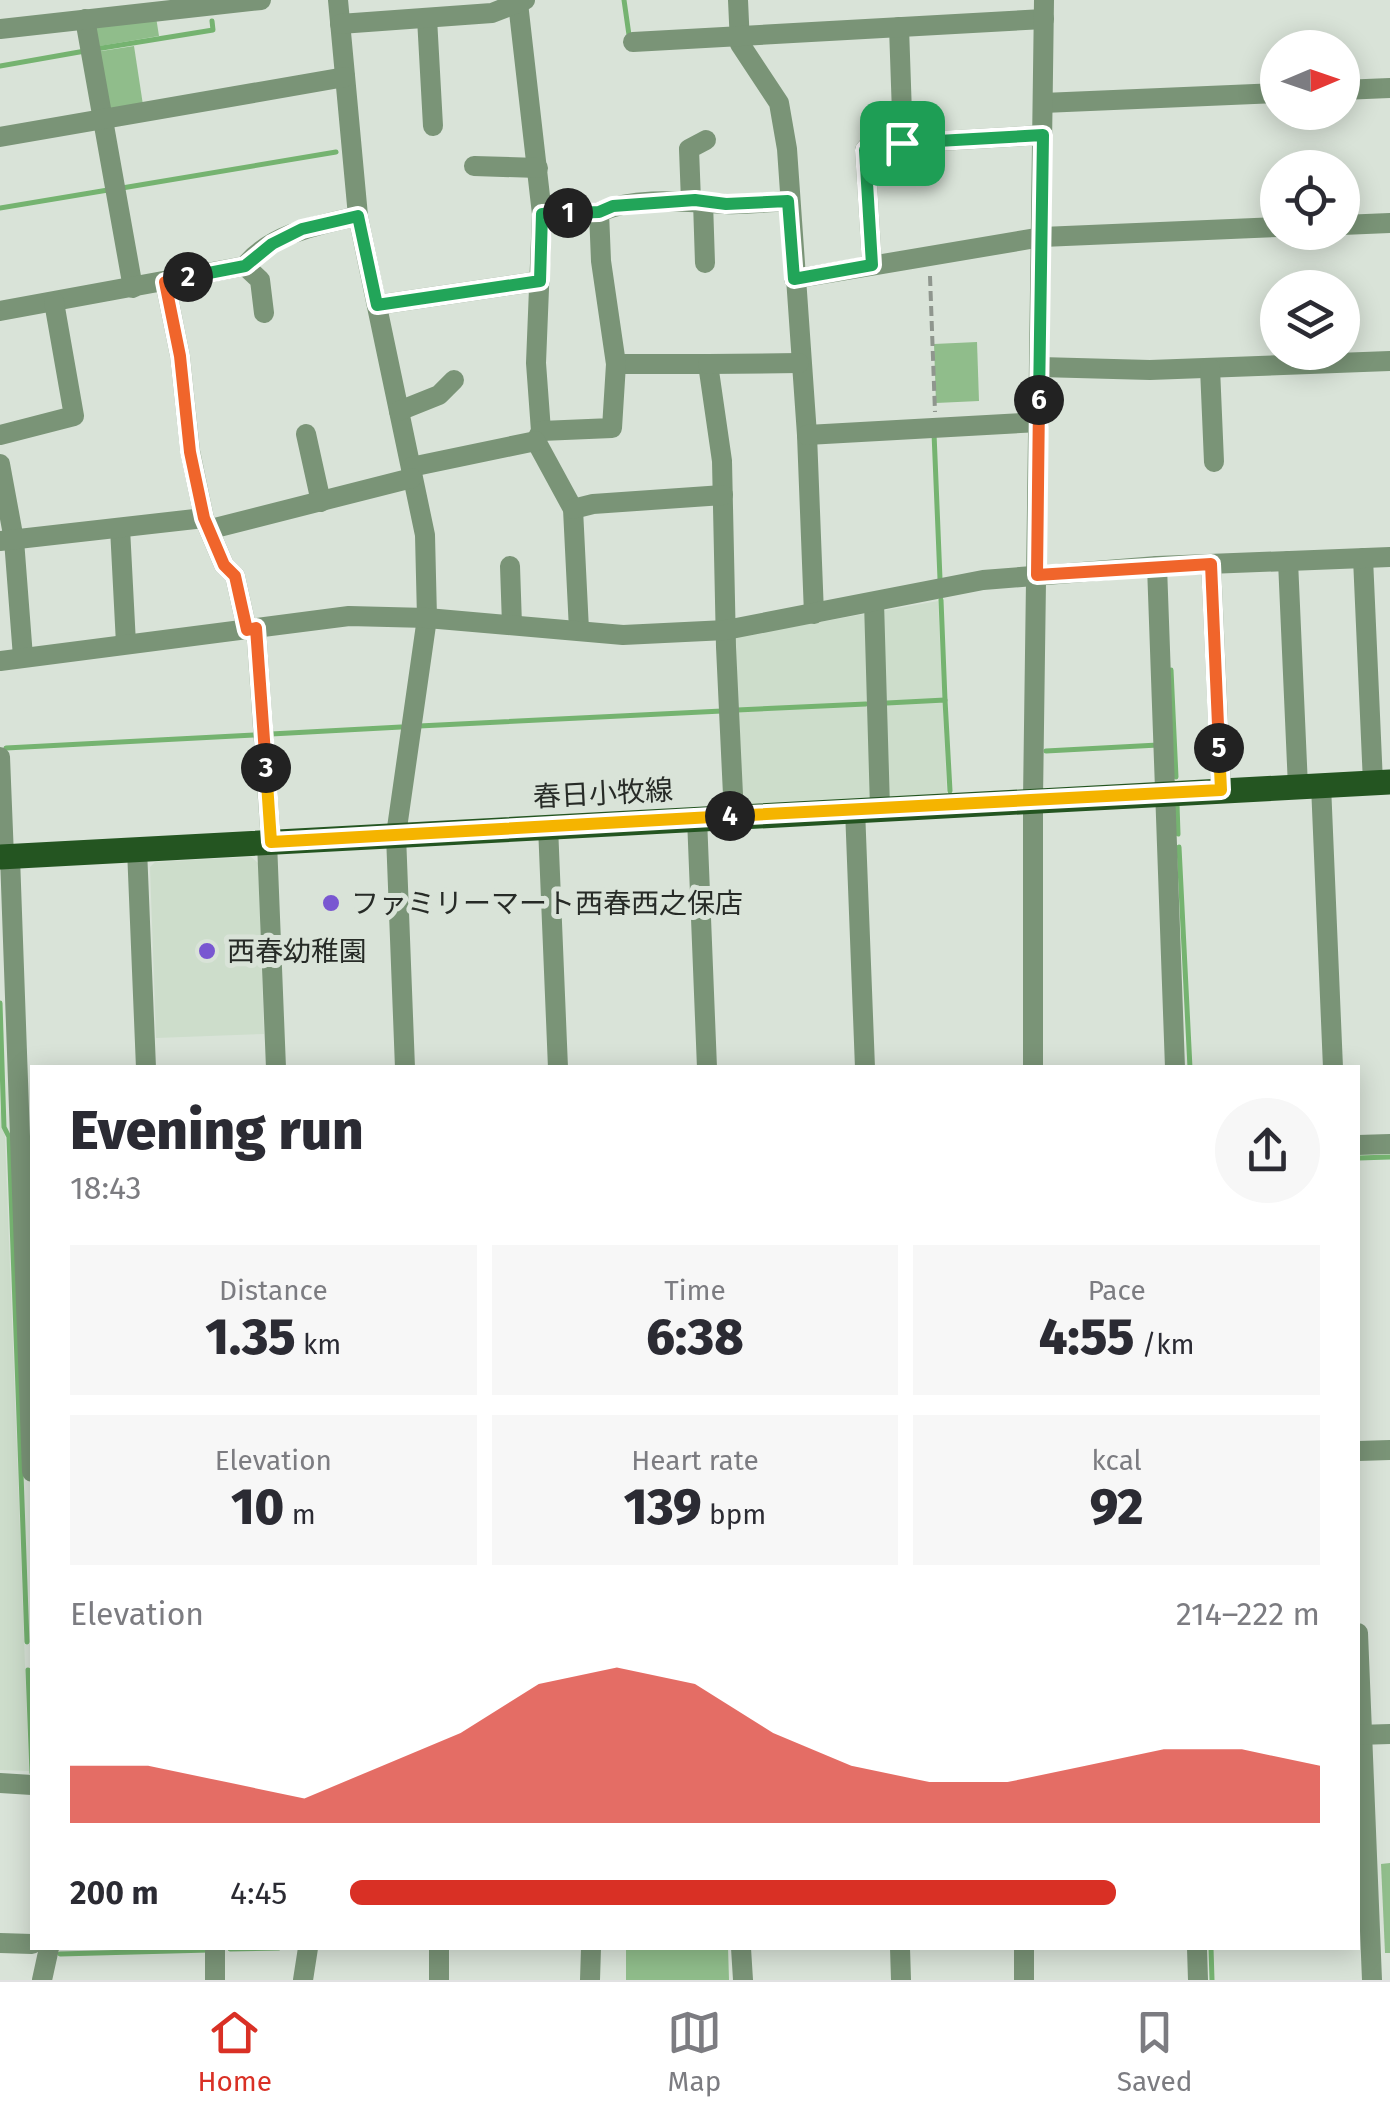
<!DOCTYPE html>
<meta charset="utf-8">
<style>
:root{--surface:#fff;--page:#f7f7f7;--text:#2b2b33;--muted:#7c7c81;--line:#e1e1e2;--accent:#d93025}
body{margin:0;font-family:"Fira Sans","Noto Sans JP",sans-serif;background:var(--page);color:var(--text);height:100vh;display:flex;flex-direction:column;font-size:38px;white-space:nowrap}
*{box-sizing:border-box;margin:0}
p{font-size:32px;color:var(--muted)}
.icon{flex:none;width:55px;height:55px;fill:none;stroke:currentColor;stroke-width:2;stroke-linecap:round;stroke-linejoin:round}
.map{position:relative;flex:1;overflow:hidden}
.panel{position:absolute;left:30px;top:1065px;width:1330px;height:885px;display:flex;flex-direction:column;background:var(--surface);border-radius:0px;box-shadow:0 5px 25px #0003}
.panel>*{flex:none}
.needle{width:65px;rotate:88deg}
.fabs{position:absolute;left:1260px;top:30px;display:grid;gap:20px}
.fabs a{display:grid;place-items:center;width:100px;height:100px;border-radius:50%;background:var(--surface);box-shadow:0 5px 25px #0003;font-size:50px}
.pin{position:absolute;display:grid;place-items:center;width:85px;height:85px;color:#fff;margin:-42px;border-radius:20px;box-shadow:0 5px 15px #0006}
.km{position:absolute;width:50px;height:50px;margin:-25px;border-radius:50%;background:#222;color:#fff;font-size:28px;line-height:50px;text-align:center}
.round{display:grid;place-items:center;flex:none;width:105px;height:105px;border-radius:52px;background:var(--page)}
.summary{display:flex;align-items:center;justify-content:space-between;height:170px;padding:0 40px}
h1{font-size:55px;font-weight:800;line-height:75px}
.stats{display:grid;grid-template-columns:repeat(3,1fr);gap:15px;height:170px;padding:10px 40px}
.stats div{display:grid;align-content:center;border-radius:0px;background:var(--page);text-align:center}
.stats b{font-size:50px;font-weight:800}
.stats small{font-size:28px;font-weight:400}
.stats p{font-size:28px}
.chart{height:280px;padding:20px 40px}
.chart p{display:flex;justify-content:space-between}
.chart svg{width:100%;height:180px;margin-top:10px;fill:var(--accent);opacity:.7}
ul{padding:0 40px;list-style:none;font-size:32px}
li{display:grid;grid-template-columns:160px 120px 1fr;align-items:center;height:75px}
li i{height:25px;border-radius:12px;background:var(--accent)}
.tabs{display:flex;justify-content:space-around;align-items:center;height:140px;border-top:2px solid var(--line);background:var(--surface);font-size:28px;color:var(--muted)}
.tabs a{display:grid;justify-items:center;gap:5px}
.tabs .selected{color:var(--accent)}
.map>svg:first-child{display:block}
.built{fill:#cdddcb}
.green{fill:#90bd8b}
.lines{fill:none;stroke-linecap:round;stroke-linejoin:round}
.stream{stroke:#75b370;stroke-width:5}
.path{stroke:#8f968e;stroke-width:4;stroke-dasharray:10 5;stroke-linecap:butt}
.minor{stroke:#7a9477;stroke-width:20}
.major{stroke:#245521;stroke-width:25}
.split-1-casing{stroke:#fff;stroke-width:20}
.split-2-casing{stroke:#fff;stroke-width:20}
.split-3-casing{stroke:#fff;stroke-width:20}
.split-4-casing{stroke:#fff;stroke-width:20}
.split-5-casing{stroke:#fff;stroke-width:20}
.split-6-casing{stroke:#fff;stroke-width:20}
.split-7-casing{stroke:#fff;stroke-width:20}
.split-1{stroke:#22a559;stroke-width:12}
.split-2{stroke:#22a559;stroke-width:12}
.split-3{stroke:#f0652b;stroke-width:12}
.split-4{stroke:#f5b400;stroke-width:12}
.split-5{stroke:#f5b400;stroke-width:12}
.split-6{stroke:#f0652b;stroke-width:12}
.split-7{stroke:#22a559;stroke-width:12}
.poi-dot{fill:#7957d1;stroke:#d9e3d8;stroke-width:4}
.labels{text-anchor:middle;stroke-width:10;stroke-linejoin:round;paint-order:stroke}
.street-label{font-size:28px;fill:#272b27;stroke:#d9e3d8}
.poi-label{font-size:28px;fill:#272b27;stroke:#d9e3d8;text-anchor:start}
</style>
<div class="map">
<svg width="1390" height="1980" viewBox="0 0 1390 1980">
<rect width="100%" height="100%" fill="#d9e3d8"/>
<g class="built">
<path d="M938 601 947 794 743 805 735 637Z"/>
<path d="M251 857 258 863 264 1034 156 1038 150 867 155 862Z"/>
<path d="M0 1107 5 1137 29 1771 0 1770Z"/>
</g>
<g class="green">
<path d="M156 17 159 36 94 47 93 24Z"/>
<path d="M134 46 143 105 109 111 95 52Z"/>
<path d="M977 342 979 401 936 403 934 344Z"/>
<path d="M1390 1863V1953H1385L1381 1864Z"/>
<path d="M626 1948H728L729 1980H626Z"/>
</g>
<g class="lines">
<g class="stream">
<path d="M624 0 629 35H632"/>
<path d="M96 49 213 30 212 21"/>
<path d="M0 66 85 51"/>
<path d="M122 188 336 152"/>
<path d="M0 208 108 190"/>
<path d="M934 433 940 579"/>
<path d="M941 600 945 700"/>
<path d="M1171 670 1176 777"/>
<path d="M887 703 945 700 950 791"/>
<path d="M737 710 866 704"/>
<path d="M419 726 722 711"/>
<path d="M271 734 401 727"/>
<path d="M6 748 254 735"/>
<path d="M1046 751 1158 745"/>
<path d="M1177 804 1178 834"/>
<path d="M1179 847 1190 1068"/>
<path d="M0 1003 4 1127 9 1137 27 1642"/>
<path d="M1358 1158 1390 1157"/>
<path d="M28 1670 32 1773"/>
<path d="M1211 1948 1212 1980"/>
<path d="M230 1949 279 1948"/>
<path d="M60 1954 209 1950"/>
</g>
<path class="path" d="M930 276 935 412"/>
<g class="minor">
<path d="M338 0 358 216 425 535 427 618 396 835 405 1068"/>
<path d="M738 0 740 44 779 103 787 149 807 435 814 614"/>
<path d="M518 3 542 214 536 363 541 431 536 441 573 509 579 630"/>
<path d="M427 18 433 126"/>
<path d="M85 19 133 288"/>
<path d="M340 24 492 13 525 0"/>
<path d="M899 27 903 143"/>
<path d="M0 29 261 0"/>
<path d="M633 42 1044 19"/>
<path d="M1342 90 1390 88"/>
<path d="M1043 103 1278 93"/>
<path d="M0 137 345 77"/>
<path d="M474 166 538 168"/>
<path d="M691 201 689 149 706 140"/>
<path d="M703 202 705 263"/>
<path d="M542 214 599 212"/>
<path d="M1342 225 1390 223"/>
<path d="M872 265 865 150 869 145 1043 135"/>
<path d="M245 266 260 280 264 313"/>
<path d="M794 279 1042 237 1278 227"/>
<path d="M165 282 180 356 190 451 204 518 224 565 235 576 247 630"/>
<path d="M377 305 540 281"/>
<path d="M0 311 245 266C271 233 319 225 358 216"/>
<path d="M616 364H708L722 461 726 647 734 816"/>
<path d="M708 364 799 363"/>
<path d="M1040 367 1150 370 1390 361"/>
<path d="M1210 368 1214 462"/>
<path d="M399 411 439 395 454 380"/>
<path d="M541 431 612 428 616 364 601 261 599 212C637 196 685 202 725 204 746 205 768 202 788 201"/>
<path d="M306 434 321 502"/>
<path d="M0 435 74 416 54 302"/>
<path d="M807 435 1039 422"/>
<path d="M0 464 14 540 23 657"/>
<path d="M411 467 536 441"/>
<path d="M573 509 593 504 723 495"/>
<path d="M120 528 126 644"/>
<path d="M211 529 412 478"/>
<path d="M0 541 204 518"/>
<path d="M1363 558 1373 783"/>
<path d="M1288 561 1298 787"/>
<path d="M1211 564 1221 790"/>
<path d="M510 566 512 625"/>
<path d="M1157 566 1175 1068"/>
<path d="M874 602 880 808"/>
<path d="M256 628 271 842"/>
<path d="M0 661 349 616 427 618 623 635 726 630 983 580 1157 566 1390 557"/>
<path d="M0 757 4 857"/>
<path d="M1321 785 1333 1068"/>
<path d="M855 809 865 1068"/>
<path d="M697 818 707 1068"/>
<path d="M548 826 558 1068"/>
<path d="M267 842 276 1068"/>
<path d="M137 849 146 1068"/>
<path d="M10 857 32 1472"/>
<path d="M1033 1068V799L1044 0"/>
<path d="M1358 1145 1390 1144"/>
<path d="M1358 1451 1390 1450"/>
<path d="M1358 1633 1372 1980"/>
<path d="M1358 1735 1390 1734"/>
<path d="M0 1783 32 1785"/>
<path d="M0 1943 32 1944"/>
<path d="M215 1948V1980"/>
<path d="M439 1948V1980"/>
<path d="M741 1948 743 1980"/>
<path d="M900 1948 901 1980"/>
<path d="M1197 1948 1198 1980"/>
<path d="M42 1980 49 1948"/>
<path d="M303 1980 308 1948"/>
<path d="M590 1980 591 1948"/>
<path d="M1024 1980V1948"/>
</g>
<path class="major" d="M0 857 1390 782"/>
</g>
<g class="lines">
<defs>
<path id="split-1" d="M568 213 599 212 613 206 695 200 726 204 788 201 794 279 872 265 865 150 870 145 902 143"/>
<path id="split-2" d="M188 277 245 266 272 244 302 229 358 216 377 305 540 281 542 214 568 213"/>
<path id="split-3" d="M188 277 165 282 180 356 190 452 204 518 224 565 235 576 247 630 256 628 266 768"/>
<path id="split-4" d="M266 768 271 842 730 816"/>
<path id="split-5" d="M730 816 1221 790 1219 748"/>
<path id="split-6" d="M1039 400 1037 575 1211 564 1219 748"/>
<path id="split-7" d="M902 143 1043 135 1039 400"/>
</defs>
<use href="#split-1" class="split-1-casing"/>
<use href="#split-2" class="split-2-casing"/>
<use href="#split-3" class="split-3-casing"/>
<use href="#split-4" class="split-4-casing"/>
<use href="#split-5" class="split-5-casing"/>
<use href="#split-6" class="split-6-casing"/>
<use href="#split-7" class="split-7-casing"/>
<use href="#split-1" class="split-1"/>
<use href="#split-2" class="split-2"/>
<use href="#split-3" class="split-3"/>
<use href="#split-4" class="split-4"/>
<use href="#split-5" class="split-5"/>
<use href="#split-6" class="split-6"/>
<use href="#split-7" class="split-7"/>
</g>
<g class="poi-dot">
<circle cx="331" cy="903" r="10"/>
<circle cx="207" cy="951" r="10"/>
</g>
<g class="labels">
<g class="street-label">
<text transform="translate(603 793) rotate(-3)" y="10">春日小牧線</text>
</g>
<g class="poi-label">
<text x="351" y="913">ファミリーマート西春西之保店</text>
<text x="227" y="961">西春幼稚園</text>
</g>
</g>
</svg>
<div class="fabs">
<a><svg class="needle" viewBox="-14 -14 28 28"><path d="M0-13l5 13h-10z" fill="#e53935"/><path d="M0 13l5-13h-10z" fill="#7c7c81"/></svg></a>
<a><svg class="icon" aria-label="locate" viewBox="0 0 24 24"><circle cx="12" cy="12" r="6"/><path d="M12 2v4M12 18v4M2 12h4M18 12h4"/></svg></a>
<a><svg class="icon" aria-label="layers" viewBox="0 0 24 24"><path d="M12 4l9 5-9 5-9-5zM3 14l9 5 9-5"/></svg></a>
</div>
<div class="pin" style="left:902px;top:143px;background:#1e9e55"><svg class="icon" aria-label="arrive" viewBox="0 0 24 24"><path d="M6 21V4h12l-3 4 3 4H6"/></svg></div>
<b class="km" style="left:568px;top:213px">1</b>
<b class="km" style="left:188px;top:277px">2</b>
<b class="km" style="left:266px;top:768px">3</b>
<b class="km" style="left:730px;top:816px">4</b>
<b class="km" style="left:1219px;top:748px">5</b>
<b class="km" style="left:1039px;top:400px">6</b>
<section class="panel">
<div class="summary"><div><h1>Evening run</h1><p>18:43</p></div><a class="round"><svg class="icon" aria-label="share" viewBox="0 0 24 24"><path d="M12 15V3M7 8l5-5 5 5M5 13v7h14v-7"/></svg></a></div>
<div class="stats">
<div><p>Distance</p><b>1.35<small> km</small></b></div>
<div><p>Time</p><b>6:38</b></div>
<div><p>Pace</p><b>4:55<small> /km</small></b></div>
</div>
<div class="stats">
<div><p>Elevation</p><b>10<small> m</small></b></div>
<div><p>Heart rate</p><b>139<small> bpm</small></b></div>
<div><p>kcal</p><b>92</b></div>
</div>
<div class="chart"><p><span>Elevation</span>214–222 m</p>
<svg viewBox="0 0 160 44" preserveAspectRatio="none"><path d="M0 44V30L10 30L20 34L30 38L40 30L50 22L60 10L70 6L80 10L90 22L100 30L110 34L120 34L130 30L140 26L150 26L160 30V44z"/></svg>
</div>
<ul>
<li><b>200 m</b>4:45<i style="width:79%"></i></li>
</ul>
</section>
</div>
<nav class="tabs">
<a class="selected"><svg class="icon" aria-label="home" viewBox="0 0 24 24"><path d="M3 11l9-7 9 7M6 9v11h12V9"/></svg>Home</a>
<a><svg class="icon" aria-label="map" viewBox="0 0 24 24"><path d="M3 6l6-2 6 2 6-2v14l-6 2-6-2-6 2zM9 4v14M15 6v14"/></svg>Map</a>
<a><svg class="icon" aria-label="saved" viewBox="0 0 24 24"><path d="M7 4h10v16l-5-4-5 4z"/></svg>Saved</a>
</nav>
